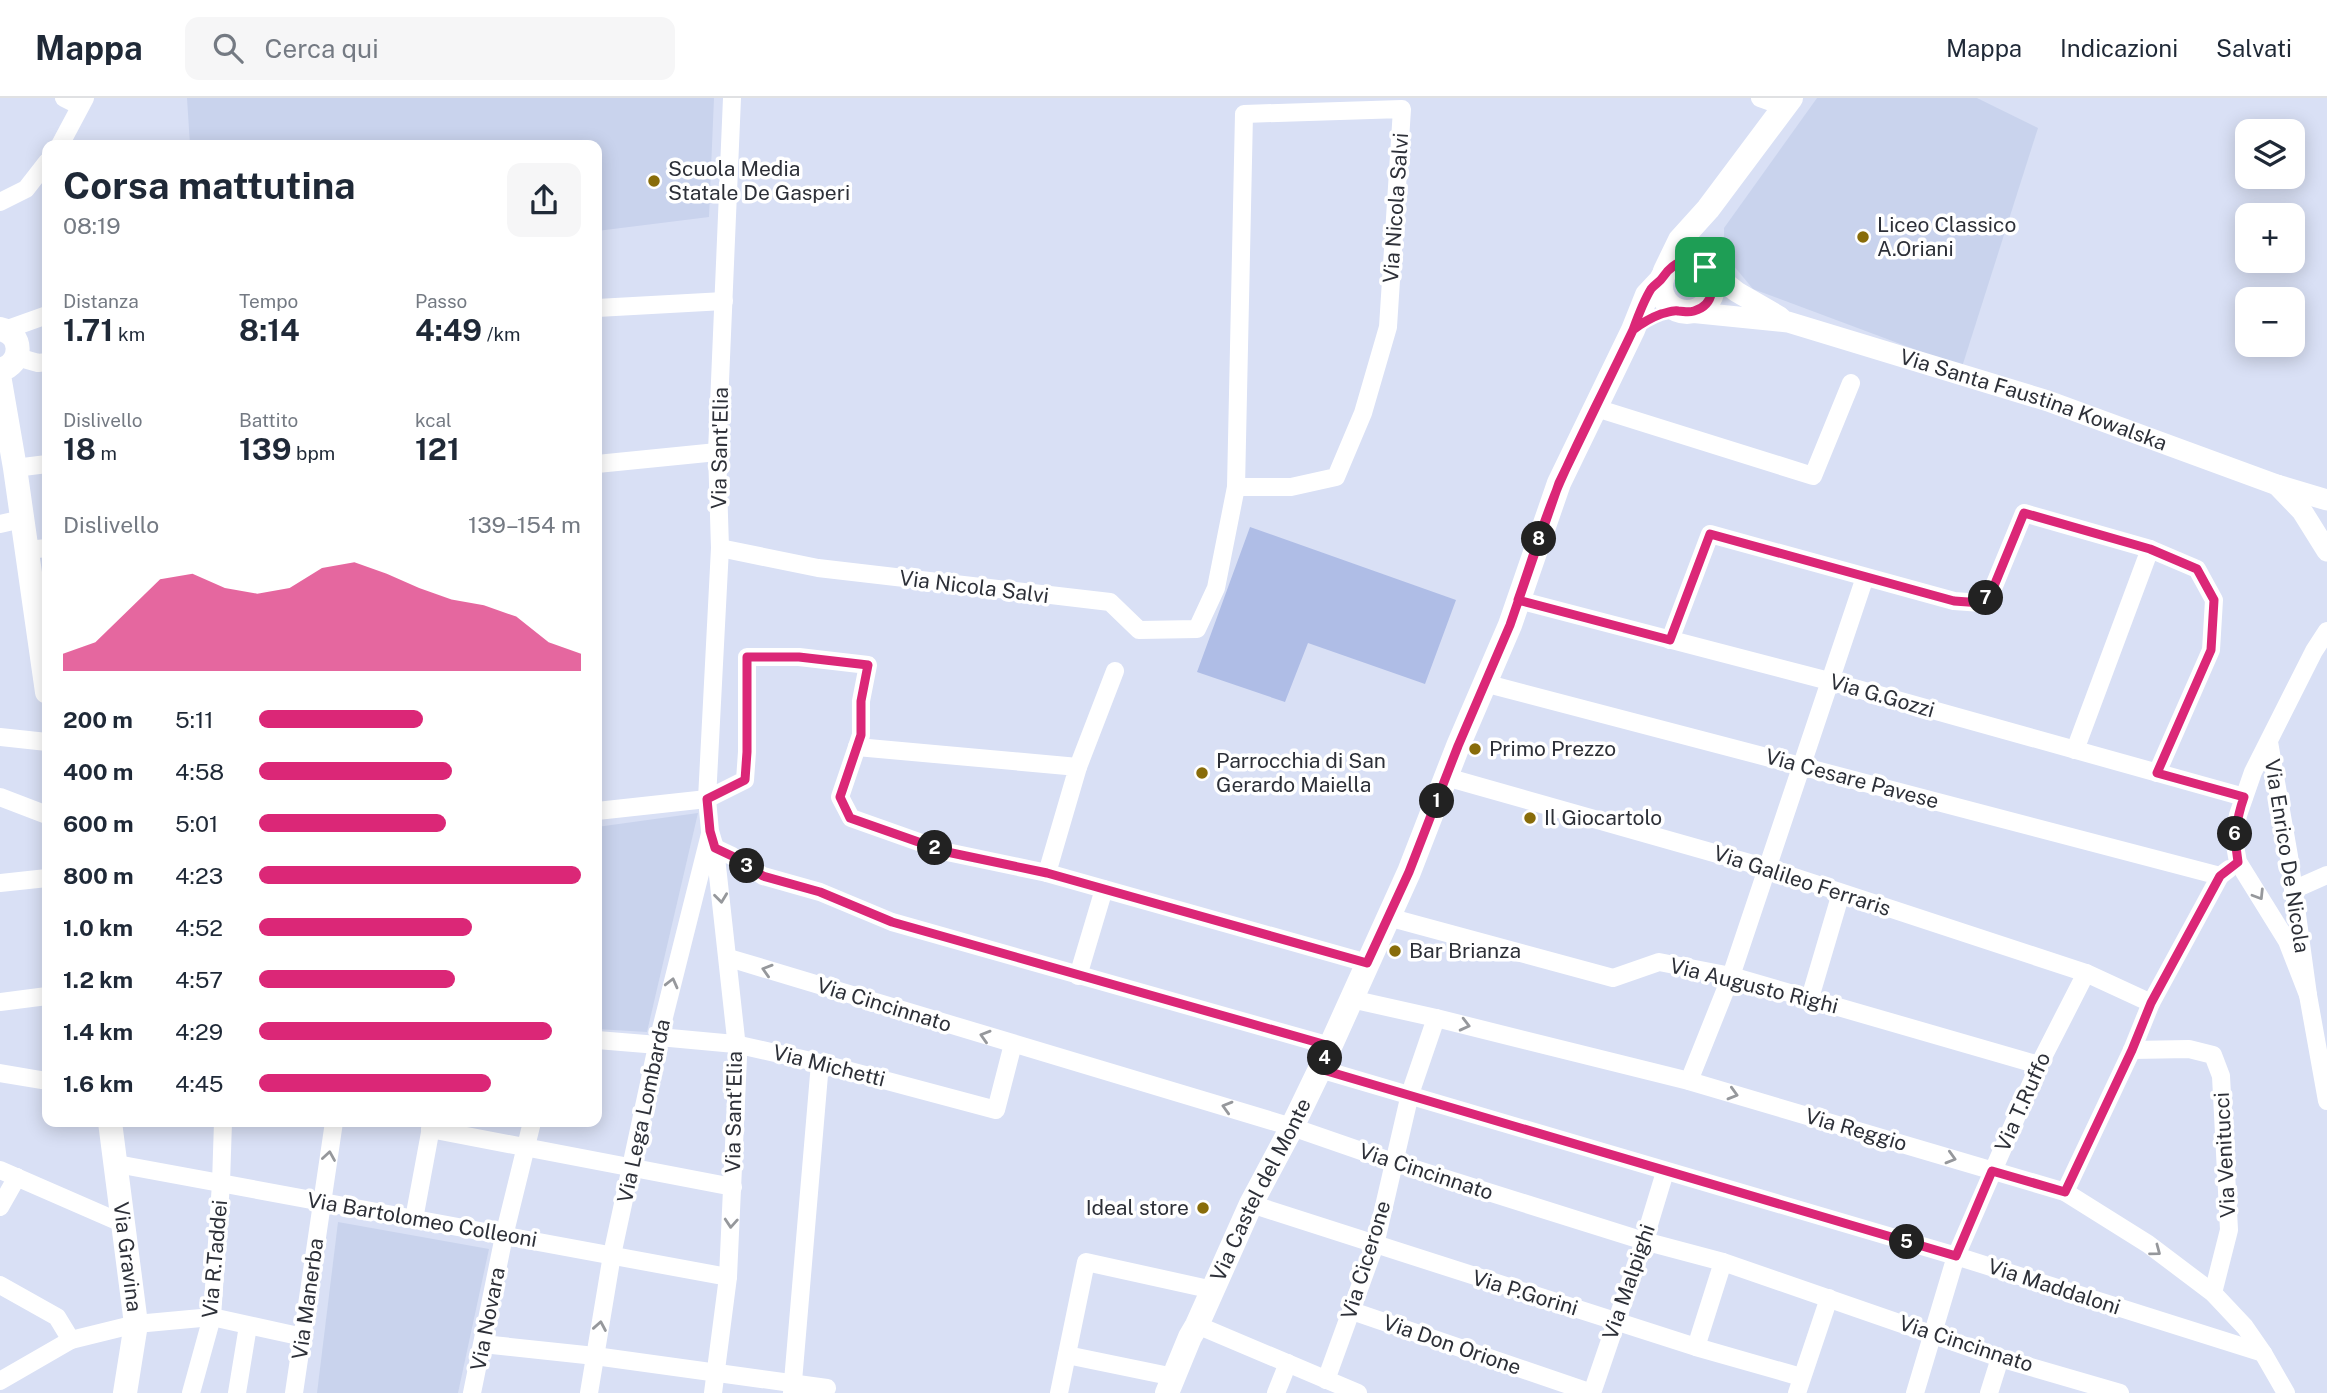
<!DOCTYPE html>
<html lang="it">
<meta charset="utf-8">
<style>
:root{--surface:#fff;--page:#f6f6f7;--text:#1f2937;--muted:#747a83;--line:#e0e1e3;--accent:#db2777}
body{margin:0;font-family:"Public Sans",sans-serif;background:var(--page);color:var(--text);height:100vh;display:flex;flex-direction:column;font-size:26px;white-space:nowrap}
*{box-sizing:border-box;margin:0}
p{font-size:23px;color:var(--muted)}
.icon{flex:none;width:38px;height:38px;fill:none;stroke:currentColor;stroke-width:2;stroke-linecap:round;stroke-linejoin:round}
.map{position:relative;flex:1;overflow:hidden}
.sheet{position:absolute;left:42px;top:42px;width:560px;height:987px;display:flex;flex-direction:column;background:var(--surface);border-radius:14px;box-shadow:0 4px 18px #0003}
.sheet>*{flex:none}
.buttons{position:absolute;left:2235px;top:21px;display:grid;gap:14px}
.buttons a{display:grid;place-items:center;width:70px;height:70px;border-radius:14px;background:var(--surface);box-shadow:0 4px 18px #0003;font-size:35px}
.pin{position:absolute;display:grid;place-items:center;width:60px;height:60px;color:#fff;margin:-30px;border-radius:14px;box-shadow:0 4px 10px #0006}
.km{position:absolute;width:35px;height:35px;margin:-18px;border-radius:50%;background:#222;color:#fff;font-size:19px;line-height:35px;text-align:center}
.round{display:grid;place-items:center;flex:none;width:74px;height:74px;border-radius:14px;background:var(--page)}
.headline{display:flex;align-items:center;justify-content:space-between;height:119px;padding:0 21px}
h1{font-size:38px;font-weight:700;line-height:52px}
.stats{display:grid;grid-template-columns:repeat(3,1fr);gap:10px;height:119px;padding:7px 21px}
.stats div{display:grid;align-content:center}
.stats b{font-size:30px;font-weight:700}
.stats small{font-size:19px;font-weight:400}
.stats p{font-size:19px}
.chart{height:196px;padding:14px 21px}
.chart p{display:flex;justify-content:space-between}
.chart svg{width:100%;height:126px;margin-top:7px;fill:var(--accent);opacity:.7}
ul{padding:0 21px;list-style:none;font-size:23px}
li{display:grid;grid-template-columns:112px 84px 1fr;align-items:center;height:52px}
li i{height:18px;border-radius:9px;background:var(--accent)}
header{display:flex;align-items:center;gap:42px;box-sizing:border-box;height:98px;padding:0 35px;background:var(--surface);border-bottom:2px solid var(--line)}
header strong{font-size:33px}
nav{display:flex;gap:38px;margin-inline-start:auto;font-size:24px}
.search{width:490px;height:63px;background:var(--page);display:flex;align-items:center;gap:18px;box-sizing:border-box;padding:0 24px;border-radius:14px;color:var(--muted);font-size:26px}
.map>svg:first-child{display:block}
.built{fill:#c9d3ed}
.green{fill:#afbde6}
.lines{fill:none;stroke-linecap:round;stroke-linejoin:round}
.minor{stroke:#fff;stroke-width:18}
.tertiary{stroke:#fff;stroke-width:21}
.secondary{stroke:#fff;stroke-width:24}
.oneway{stroke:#96989c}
.route-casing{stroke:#fff;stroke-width:14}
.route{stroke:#db2777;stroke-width:9}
.poi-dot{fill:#886c0a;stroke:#fff;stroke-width:2.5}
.labels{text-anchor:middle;stroke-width:7;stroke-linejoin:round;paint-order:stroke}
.poi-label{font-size:21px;fill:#2d3038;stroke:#fff;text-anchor:start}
.street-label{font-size:21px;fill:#2d3038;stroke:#fff}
</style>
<header>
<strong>Mappa</strong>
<div class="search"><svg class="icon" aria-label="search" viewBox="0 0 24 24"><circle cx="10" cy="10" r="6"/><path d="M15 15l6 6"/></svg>Cerca qui</div>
<nav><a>Mappa</a><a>Indicazioni</a><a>Salvati</a></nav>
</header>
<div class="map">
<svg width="2327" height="1295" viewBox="0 0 2327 1295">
<rect width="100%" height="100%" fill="#d9e0f5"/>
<g class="built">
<path d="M187 0H714L709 119 597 133V47H190Z"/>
<path d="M1817 0H1977L2038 30 1962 269 1753 191 1733 167 1724 149V130Z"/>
<path d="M698 715 647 934 597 931V729Z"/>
<path d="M338 1124 489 1151 458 1295H317Z"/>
</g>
<path class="green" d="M1250 429 1456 502 1425 586 1308 545 1285 604 1197 574Z"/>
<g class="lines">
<g class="minor">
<path d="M64 0 80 8"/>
<path d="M732 0 717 354 720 450 707 701 745 682 747 654V559H799L868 567 861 603V637L840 699 851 720 947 754 1047 775 1367 865"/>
<path d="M1760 0 1785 9"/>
<path d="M60 47 85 0"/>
<path d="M0 104 26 91 47 64"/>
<path d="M597 210 724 203"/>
<path d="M5 232 47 217"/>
<path d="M17 259 38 265 47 264"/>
<path d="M1596 310 1813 378 1851 285"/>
<path d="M597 366 717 354"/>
<path d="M15 370 47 366"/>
<path d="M0 426 22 421"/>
<path d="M720 450 818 470 1110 504 1139 532 1197 531 1216 490 1236 389 1244 16 1402 11 1388 229 1363 315 1336 379 1291 389H1236"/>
<path d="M27 452 47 450"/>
<path d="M1518 502 1829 583 2244 699"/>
<path d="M1670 542 1710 436 1954 503 1982 505 1994 488 2024 415 2150 451 2197 471 2214 502 2211 552 2157 675"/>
<path d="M1484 585 2220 778"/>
<path d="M0 639 47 644"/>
<path d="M2269 644 2289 758 2308 897 2327 1003"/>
<path d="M857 649 1078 669 1047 775"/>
<path d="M2075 652 2150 451"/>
<path d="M1078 669 1115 573"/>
<path d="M1446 679 1767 770 2086 875 2151 905"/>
<path d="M0 699 47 717"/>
<path d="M597 713 707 701 710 733 715 750 738 959 728 1179 713 1295"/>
<path d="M715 750 732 758 763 778 820 794 892 824 1330 948"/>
<path d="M0 785 47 780"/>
<path d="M2293 792 2327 777"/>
<path d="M1388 819 1613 880 1659 864 1731 878 2039 967"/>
<path d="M729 860 1292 1029 1393 1064 1644 1143 1723 1164 2000 1260 2120 1295"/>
<path d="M1078 878 1104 791"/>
<path d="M2308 897 2287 843 2238 764 2234 742 2238 717 2253 674 2314 553 2327 533"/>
<path d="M1810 900 1841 795"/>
<path d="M1351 901 1436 920 1689 983 2065 1094 2148 1146 2213 1195 2245 1229 2263 1255 2286 1295"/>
<path d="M0 904 47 898"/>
<path d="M659 939 735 946 820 965 996 1012 1013 946"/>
<path d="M597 942 658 947"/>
<path d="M2132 952 2189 951 2213 957 2221 978 2229 1132 2213 1195"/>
<path d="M1320 971 1956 1158 2263 1255"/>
<path d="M0 975 47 983"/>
<path d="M1689 983 1731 878 1865 479"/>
<path d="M430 1031 733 1089"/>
<path d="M117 1066 728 1179"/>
<path d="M0 1072 124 1126"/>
<path d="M2065 1094 2132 952 2151 905 2220 778 2229 771"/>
<path d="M1251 1106 1696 1249 1801 1279"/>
<path d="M0 1109 17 1079"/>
<path d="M414 1121 432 1024"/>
<path d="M0 1187 57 1219 71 1242"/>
<path d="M1352 1213 1592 1295"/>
<path d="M1197 1227 1358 1295"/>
<path d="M483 1246 595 1258 827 1290"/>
<path d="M1696 1249 1723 1164"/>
<path d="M1067 1257 1174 1279"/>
<path d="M1326 1282 1375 1147 1410 996 1436 920"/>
<path d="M0 1283 71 1242 136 1226 212 1219 303 1239"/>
<path d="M191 1295 212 1219 221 1085 223 1024"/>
<path d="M237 1295 248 1228"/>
<path d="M294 1295 334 1024"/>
<path d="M472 1295 504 1138 532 1024"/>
<path d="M589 1295 612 1157 659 939 710 736"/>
<path d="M792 1295 820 965"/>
<path d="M1059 1295 1086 1164 1213 1192"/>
<path d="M1276 1295 1288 1265"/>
<path d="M1592 1295 1644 1143 1665 1074"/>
<path d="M1797 1295 1829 1200"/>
<path d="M1915 1295 1956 1158 2039 967 2086 875"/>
<path d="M1989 1295 2000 1260"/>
</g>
<g class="tertiary">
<path d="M1705 169 1737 194 1780 219"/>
<path id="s1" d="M1689 214 1788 224 2048 303 2277 387 2327 402"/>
<path d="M2277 387 2302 413 2327 453"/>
</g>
<g class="secondary">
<circle cx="1687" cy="188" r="26"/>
<path d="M1665 173 1680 142 1708 111 1791 0"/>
<path d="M0 231C24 236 23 266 0 272"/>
<path d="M0 283 15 370 47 594"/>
<path id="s2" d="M110 1024 136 1226 125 1295"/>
<path id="s3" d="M1167 1295 1190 1239 1197 1227 1251 1106 1292 1029 1320 971 1409 774 1458 648 1510 527 1559 385 1633 232 1647 197 1662 181"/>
</g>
</g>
<defs><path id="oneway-chevron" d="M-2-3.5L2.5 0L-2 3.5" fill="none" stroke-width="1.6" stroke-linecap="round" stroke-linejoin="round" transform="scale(1.75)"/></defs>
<g class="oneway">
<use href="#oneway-chevron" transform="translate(2259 797) rotate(58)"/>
<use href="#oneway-chevron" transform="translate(721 800) rotate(83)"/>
<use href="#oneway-chevron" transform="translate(767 872) rotate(-163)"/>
<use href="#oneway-chevron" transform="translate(672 885) rotate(-76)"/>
<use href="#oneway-chevron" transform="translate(1465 927) rotate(14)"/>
<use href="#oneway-chevron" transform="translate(985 938) rotate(-163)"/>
<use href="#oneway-chevron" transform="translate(1733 996) rotate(16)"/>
<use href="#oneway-chevron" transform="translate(1227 1009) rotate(-164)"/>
<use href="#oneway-chevron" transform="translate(329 1058) rotate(-81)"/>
<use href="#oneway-chevron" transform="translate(1951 1060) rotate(16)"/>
<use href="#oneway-chevron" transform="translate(731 1125) rotate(94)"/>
<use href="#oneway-chevron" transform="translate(2156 1153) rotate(37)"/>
<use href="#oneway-chevron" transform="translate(600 1228) rotate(-80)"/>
</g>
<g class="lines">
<defs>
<path id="route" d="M1705 169C1688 158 1674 163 1663 179 1660 184 1655 186 1651 191 1643 204 1638 218 1633 232L1559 385 1510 527 1458 648 1409 774 1367 865 1047 775 947 754 850 720 840 699 861 637V603L868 567 799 559H747V654L745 682 707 701 710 733 715 750 732 758 763 778 820 794 892 824 1330 948 1320 971 1956 1158 1992 1073 2065 1094 2132 952 2151 905 2220 778 2238 764C2234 740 2236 722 2244 699L2157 675 2211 552 2214 502 2197 471 2150 451 2024 415 1994 488 1982 505 1954 503 1710 436 1670 542 1518 502C1532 463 1543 423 1560 384 1582 333 1609 283 1633 232 1642 225 1650 220 1661 216 1666 215 1673 212 1678 213 1684 213 1687 215 1694 213 1715 207 1716 185 1705 169"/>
</defs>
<use href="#route" class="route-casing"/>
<use href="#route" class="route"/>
</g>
<g class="poi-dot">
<circle cx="654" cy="83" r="7"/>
<circle cx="1863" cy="139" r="7"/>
<circle cx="1475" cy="651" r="7"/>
<circle cx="1202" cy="675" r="7"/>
<circle cx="1530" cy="720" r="7"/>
<circle cx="1395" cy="853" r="7"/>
<circle cx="1203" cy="1110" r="7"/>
</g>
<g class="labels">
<g class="poi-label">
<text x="668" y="78">Scuola Media<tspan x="668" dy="24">Statale De Gasperi</tspan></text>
<text x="1877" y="134">Liceo Classico<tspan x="1877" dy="24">A.Oriani</tspan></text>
<text x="1489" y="658">Primo Prezzo</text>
<text x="1216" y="670">Parrocchia di San<tspan x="1216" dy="24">Gerardo Maiella</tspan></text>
<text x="1544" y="727">Il Giocartolo</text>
<text x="1409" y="860">Bar Brianza</text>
<text x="1189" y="1117" text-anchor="end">Ideal store</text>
</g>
<g class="street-label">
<text transform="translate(1396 110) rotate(-86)" y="7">Via Nicola Salvi</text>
<text dy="7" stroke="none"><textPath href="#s1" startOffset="357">Via Santa Faustina Kowalska</textPath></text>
<text transform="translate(720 350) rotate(-89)" y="7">Via Sant'Elia</text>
<text transform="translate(974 489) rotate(7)" y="7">Via Nicola Salvi</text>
<text transform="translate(1882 598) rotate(16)" y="7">Via G.Gozzi</text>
<text transform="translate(1852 681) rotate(15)" y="7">Via Cesare Pavese</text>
<text transform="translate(2287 758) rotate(81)" y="7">Via Enrico De Nicola</text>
<text transform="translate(1802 783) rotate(18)" y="7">Via Galileo Ferraris</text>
<text transform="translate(1754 888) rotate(14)" y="7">Via Augusto Righi</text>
<text transform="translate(884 907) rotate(17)" y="7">Via Cincinnato</text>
<text transform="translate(829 968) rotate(14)" y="7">Via Michetti</text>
<text transform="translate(2023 1004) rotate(-66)" y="7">Via T.Ruffo</text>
<text transform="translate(644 1013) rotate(-78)" y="7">Via Lega Lombarda</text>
<text transform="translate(734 1014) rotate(-89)" y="7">Via Sant'Elia</text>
<text transform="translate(1856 1032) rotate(16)" y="7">Via Reggio</text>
<text transform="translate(2225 1057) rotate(-93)" y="7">Via Venitucci</text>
<text transform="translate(1426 1074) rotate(18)" y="7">Via Cincinnato</text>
<text dy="7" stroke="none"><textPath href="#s3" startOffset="224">Via Castel del Monte</textPath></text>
<text transform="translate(422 1122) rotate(10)" y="7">Via Bartolomeo Colleoni</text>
<text dy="7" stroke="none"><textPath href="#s2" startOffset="136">Via Gravina</textPath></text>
<text transform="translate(215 1161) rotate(-85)" y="7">Via R.Taddei</text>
<text transform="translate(1366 1162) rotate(-73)" y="7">Via Cicerone</text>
<text transform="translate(1629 1184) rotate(-71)" y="7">Via Malpighi</text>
<text transform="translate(2054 1189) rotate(18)" y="7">Via Maddaloni</text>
<text transform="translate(1525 1195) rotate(17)" y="7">Via P.Gorini</text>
<text transform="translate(308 1201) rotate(-82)" y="7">Via Manerba</text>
<text transform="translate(488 1221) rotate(-79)" y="7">Via Novara</text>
<text transform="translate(1966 1246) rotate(18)" y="7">Via Cincinnato</text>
<text transform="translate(1452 1247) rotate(19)" y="7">Via Don Orione</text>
</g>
</g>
</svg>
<div class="buttons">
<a><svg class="icon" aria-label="layers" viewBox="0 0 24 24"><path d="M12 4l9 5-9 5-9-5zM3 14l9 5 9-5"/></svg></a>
<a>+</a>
<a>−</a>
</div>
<div class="pin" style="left:1705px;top:169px;background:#1e9e55"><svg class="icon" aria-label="arrive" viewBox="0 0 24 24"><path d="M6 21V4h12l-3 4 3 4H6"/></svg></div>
<b class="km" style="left:1437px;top:703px">1</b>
<b class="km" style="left:935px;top:750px">2</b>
<b class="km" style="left:747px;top:768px">3</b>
<b class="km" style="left:1325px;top:960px">4</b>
<b class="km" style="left:1907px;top:1144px">5</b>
<b class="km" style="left:2235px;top:736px">6</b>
<b class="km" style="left:1986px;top:500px">7</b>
<b class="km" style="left:1539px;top:441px">8</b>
<section class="sheet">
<div class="headline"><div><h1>Corsa mattutina</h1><p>08:19</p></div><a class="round"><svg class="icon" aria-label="share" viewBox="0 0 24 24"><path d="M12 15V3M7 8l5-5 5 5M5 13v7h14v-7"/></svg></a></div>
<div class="stats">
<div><p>Distanza</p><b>1.71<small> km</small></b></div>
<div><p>Tempo</p><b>8:14</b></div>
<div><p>Passo</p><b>4:49<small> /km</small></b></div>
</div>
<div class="stats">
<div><p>Dislivello</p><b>18<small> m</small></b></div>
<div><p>Battito</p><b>139<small> bpm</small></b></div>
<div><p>kcal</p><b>121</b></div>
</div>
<div class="chart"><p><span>Dislivello</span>139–154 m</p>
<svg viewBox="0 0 160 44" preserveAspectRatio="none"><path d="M0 44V38L10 34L20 23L30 12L40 10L50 15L60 17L70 15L80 8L90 6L100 10L110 15L120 19L130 21L140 25L150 34L160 38V44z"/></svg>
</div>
<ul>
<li><b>200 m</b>5:11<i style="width:51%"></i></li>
<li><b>400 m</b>4:58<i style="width:60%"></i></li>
<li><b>600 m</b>5:01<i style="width:58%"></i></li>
<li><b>800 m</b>4:23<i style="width:100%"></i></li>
<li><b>1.0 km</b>4:52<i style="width:66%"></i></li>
<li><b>1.2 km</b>4:57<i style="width:61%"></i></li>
<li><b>1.4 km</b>4:29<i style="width:91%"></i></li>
<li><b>1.6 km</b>4:45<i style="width:72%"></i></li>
</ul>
</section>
</div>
